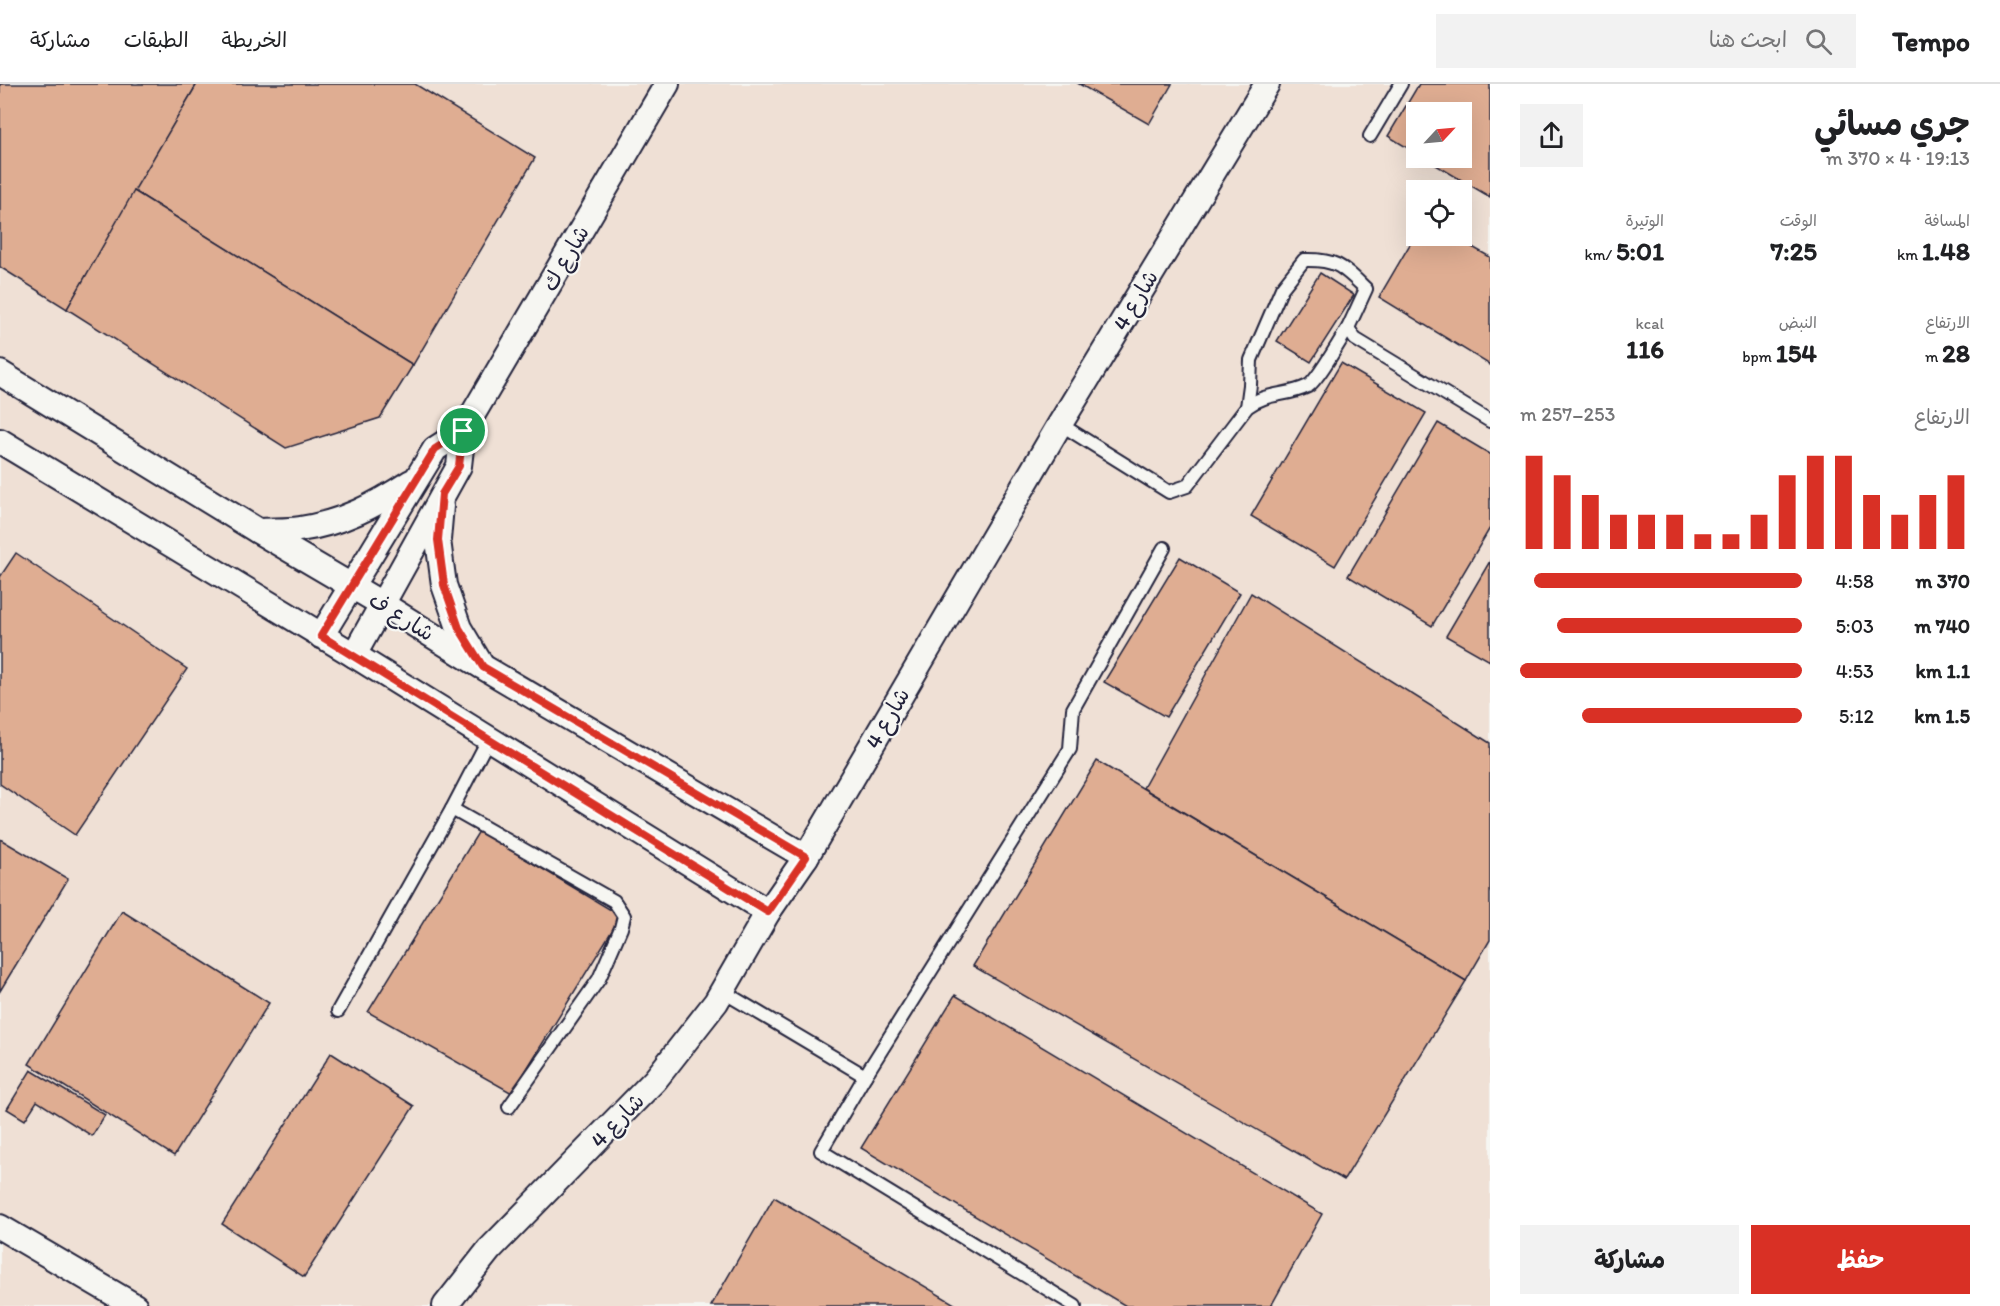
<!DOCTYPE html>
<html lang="ar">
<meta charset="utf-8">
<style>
:root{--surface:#fff;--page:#f2f2f2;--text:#202124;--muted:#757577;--line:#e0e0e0;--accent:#d93025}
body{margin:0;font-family:Itim,"Playpen Sans Arabic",sans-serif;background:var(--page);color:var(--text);direction:rtl;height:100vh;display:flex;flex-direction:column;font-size:22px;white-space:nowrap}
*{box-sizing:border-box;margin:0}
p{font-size:20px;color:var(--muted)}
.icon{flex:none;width:33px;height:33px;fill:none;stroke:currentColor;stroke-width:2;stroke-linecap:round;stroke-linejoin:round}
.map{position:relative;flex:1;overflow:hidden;direction:ltr}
.drawer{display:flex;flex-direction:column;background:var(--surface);width:510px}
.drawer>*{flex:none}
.needle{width:39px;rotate:64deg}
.tools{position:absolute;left:1406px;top:18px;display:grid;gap:12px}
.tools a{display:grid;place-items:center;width:66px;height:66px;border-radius:0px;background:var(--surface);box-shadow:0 6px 24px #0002;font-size:30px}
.pin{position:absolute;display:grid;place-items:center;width:51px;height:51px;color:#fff;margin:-26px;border:3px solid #fff;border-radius:50%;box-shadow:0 2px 6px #0007}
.round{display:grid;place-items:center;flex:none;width:63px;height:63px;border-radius:0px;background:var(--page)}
.summary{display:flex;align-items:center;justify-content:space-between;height:102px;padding:0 30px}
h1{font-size:33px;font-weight:700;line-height:45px}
.stats{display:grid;grid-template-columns:repeat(3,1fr);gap:9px;height:102px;padding:6px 30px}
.stats div{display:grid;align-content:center}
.stats b{font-size:26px;font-weight:700}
.stats small{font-size:16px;font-weight:400}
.stats p{font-size:16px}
.chart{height:168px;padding:12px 30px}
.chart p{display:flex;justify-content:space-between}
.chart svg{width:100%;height:108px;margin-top:6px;stroke:var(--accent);stroke-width:6}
.cta{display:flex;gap:12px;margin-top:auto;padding:12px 30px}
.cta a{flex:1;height:69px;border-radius:0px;background:var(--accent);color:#fff;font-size:24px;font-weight:700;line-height:69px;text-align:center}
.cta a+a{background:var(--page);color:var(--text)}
ul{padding:0 30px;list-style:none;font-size:20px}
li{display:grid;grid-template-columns:96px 72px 1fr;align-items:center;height:45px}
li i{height:15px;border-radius:8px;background:var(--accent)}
header{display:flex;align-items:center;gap:36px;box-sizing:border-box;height:84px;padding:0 30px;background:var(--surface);border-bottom:2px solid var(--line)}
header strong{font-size:28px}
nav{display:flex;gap:33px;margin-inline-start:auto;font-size:21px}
.search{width:420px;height:54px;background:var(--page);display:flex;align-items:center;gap:15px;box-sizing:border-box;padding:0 21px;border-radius:0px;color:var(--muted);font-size:22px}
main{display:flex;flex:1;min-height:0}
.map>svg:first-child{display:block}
.built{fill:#efe0d5;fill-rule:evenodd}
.building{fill:#dfad92;stroke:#22223b;stroke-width:1.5}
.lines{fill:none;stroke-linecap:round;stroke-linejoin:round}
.service-casing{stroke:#22223b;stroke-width:16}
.minor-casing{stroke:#22223b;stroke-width:28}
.service{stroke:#f6f6f2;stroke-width:12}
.minor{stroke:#f6f6f2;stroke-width:24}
.route-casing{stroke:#fff;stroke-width:12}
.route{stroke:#d93025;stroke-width:8}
.labels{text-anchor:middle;stroke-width:4.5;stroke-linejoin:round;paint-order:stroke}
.street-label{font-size:22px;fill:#22223b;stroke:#f6f6f2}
</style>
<header>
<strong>Tempo</strong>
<div class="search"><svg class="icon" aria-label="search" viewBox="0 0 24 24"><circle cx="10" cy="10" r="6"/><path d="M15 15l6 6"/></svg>ابحث هنا</div>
<nav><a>الخريطة</a><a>الطبقات</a><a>مشاركة</a></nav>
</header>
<main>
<section class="drawer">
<div class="summary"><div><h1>جري مسائي</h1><p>19:13 · 4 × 370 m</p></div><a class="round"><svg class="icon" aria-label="share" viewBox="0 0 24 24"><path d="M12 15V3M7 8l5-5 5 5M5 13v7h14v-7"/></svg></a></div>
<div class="stats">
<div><p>المسافة</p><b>1.48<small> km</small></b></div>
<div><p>الوقت</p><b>7:25</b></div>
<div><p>الوتيرة</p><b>5:01<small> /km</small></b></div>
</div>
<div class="stats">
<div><p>الارتفاع</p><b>28<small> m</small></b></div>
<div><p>النبض</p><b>154<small> bpm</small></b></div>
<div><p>kcal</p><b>116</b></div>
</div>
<div class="chart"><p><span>الارتفاع</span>253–257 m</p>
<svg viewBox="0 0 160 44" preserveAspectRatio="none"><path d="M5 44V6M15 44V14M25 44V22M35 44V30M45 44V30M55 44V30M65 44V38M75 44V38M85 44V30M95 44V14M105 44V6M115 44V6M125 44V22M135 44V30M145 44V22M155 44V14"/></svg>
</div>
<ul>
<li><b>370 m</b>4:58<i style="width:95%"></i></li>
<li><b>740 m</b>5:03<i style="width:87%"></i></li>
<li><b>1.1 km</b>4:53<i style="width:100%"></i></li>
<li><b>1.5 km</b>5:12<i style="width:78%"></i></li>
</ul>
<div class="cta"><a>حفظ</a><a>مشاركة</a></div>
</section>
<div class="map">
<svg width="1490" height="1222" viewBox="0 0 1490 1222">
<rect width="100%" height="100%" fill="#f6f6f2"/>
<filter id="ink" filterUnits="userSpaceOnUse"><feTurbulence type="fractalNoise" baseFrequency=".0167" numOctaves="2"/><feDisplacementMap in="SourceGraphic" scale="12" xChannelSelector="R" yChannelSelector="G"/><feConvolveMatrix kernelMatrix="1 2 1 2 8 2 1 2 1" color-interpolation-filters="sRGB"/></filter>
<g filter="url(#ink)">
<path class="built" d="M0 0H1490V1222H0ZM1416 28H1461V74H1416ZM1416 106H1461V152H1416Z"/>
<g class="building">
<path d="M0 0H197L67 225 0 183Z"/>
<path d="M197 0H415L535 74 413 281 134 107Z"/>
<path d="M1079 0H1172L1149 40Z"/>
<path d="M1419 0H1490V113L1424 74H1461V28H1416V69L1388 52Z"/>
<path d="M134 107 413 281 380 334 286 364 67 225Z"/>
<path d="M1416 150V152H1453L1490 173V281L1379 213Z"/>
<path d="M1320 189 1354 211 1311 278 1277 257Z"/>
<path d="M1341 279 1426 329 1335 482 1251 432Z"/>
<path d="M1438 339 1490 370V444L1432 542 1348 492Z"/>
<path d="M16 469 187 585 75 751 0 700V493Z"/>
<path d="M1180 473 1240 509 1166 633 1104 598Z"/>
<path d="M1490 477V577L1446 552Z"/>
<path d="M1251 509 1490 659V856L1466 897 1143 704Z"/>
<path d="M1097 677 1466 897 1344 1096 973 882Z"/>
<path d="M479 747 621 832 512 1009 368 928Z"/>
<path d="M0 755 68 795 0 907Z"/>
<path d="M122 827 269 919 174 1072 29 980Z"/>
<path d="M955 911 1322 1130 1271 1222H1126L861 1064Z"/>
<path d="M331 969 414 1022 304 1193 222 1140Z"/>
<path d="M31 986 105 1031 92 1052 37 1017 25 1036 7 1025Z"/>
<path d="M774 1113 958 1222H711Z"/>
</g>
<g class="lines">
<defs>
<g id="service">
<path d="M1370 52 1401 0"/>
<path d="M1247 323 1250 301 1251 276 1282 204 1304 176C1337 175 1343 183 1366 205L1348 244"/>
<path d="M1060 340 1169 408 1187 402 1247 323C1268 307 1286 313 1308 302 1317 297 1341 255 1348 244L1355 255 1490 337"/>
<path d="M452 725 614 817 624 832 621 844 599 895 509 1023"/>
<path d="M722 907 865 992 1070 665 1073 625 1164 464"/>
<path d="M338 927 452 725 489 654"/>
<path d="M865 992 821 1067 1075 1222"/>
</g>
<g id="minor">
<path d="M0 289 258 447 382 520 483 583 806 773"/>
<path d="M0 357 354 571 768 828"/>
<path d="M441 422 438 456 444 501 459 544 480 579"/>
<path d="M258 447C272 446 287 447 300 445 342 439 376 421 411 398"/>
<path d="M321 552 435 365 463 347"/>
<path d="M354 571 459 382 463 347 667 0"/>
<path d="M0 1143 135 1222"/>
<path d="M445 1222 489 1166 655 996 716 918 768 828 806 773 1060 340 1267 0"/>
</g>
</defs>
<use href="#service" class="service-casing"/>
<use href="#minor" class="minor-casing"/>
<use href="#service" class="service"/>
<use href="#minor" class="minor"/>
</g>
</g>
<g class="lines" filter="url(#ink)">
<defs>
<path id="route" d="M463 347 459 382 442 410 438 456 444 501 459 544 483 583 806 773 768 828 321 552 435 365Z"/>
</defs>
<use href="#route" class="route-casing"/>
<use href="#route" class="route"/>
</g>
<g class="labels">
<g class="street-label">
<text transform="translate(565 174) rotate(-60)" y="8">شارع ك</text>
<text transform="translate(1135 216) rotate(-59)" y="8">شارع 4</text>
<text transform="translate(402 532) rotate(32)" y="8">شارع ف</text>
<text transform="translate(887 634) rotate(-60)" y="8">شارع 4</text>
<text transform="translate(617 1036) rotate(-46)" y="8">شارع 4</text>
</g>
</g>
</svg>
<div class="tools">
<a><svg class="needle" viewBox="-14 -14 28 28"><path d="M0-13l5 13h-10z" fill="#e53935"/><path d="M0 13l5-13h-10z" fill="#757577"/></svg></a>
<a><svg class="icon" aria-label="locate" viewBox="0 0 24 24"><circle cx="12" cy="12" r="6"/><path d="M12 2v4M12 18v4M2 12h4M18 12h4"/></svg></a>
</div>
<div class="pin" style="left:463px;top:347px;background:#1e9e55"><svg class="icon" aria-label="arrive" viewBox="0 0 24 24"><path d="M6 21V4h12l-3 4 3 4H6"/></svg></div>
</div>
</main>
